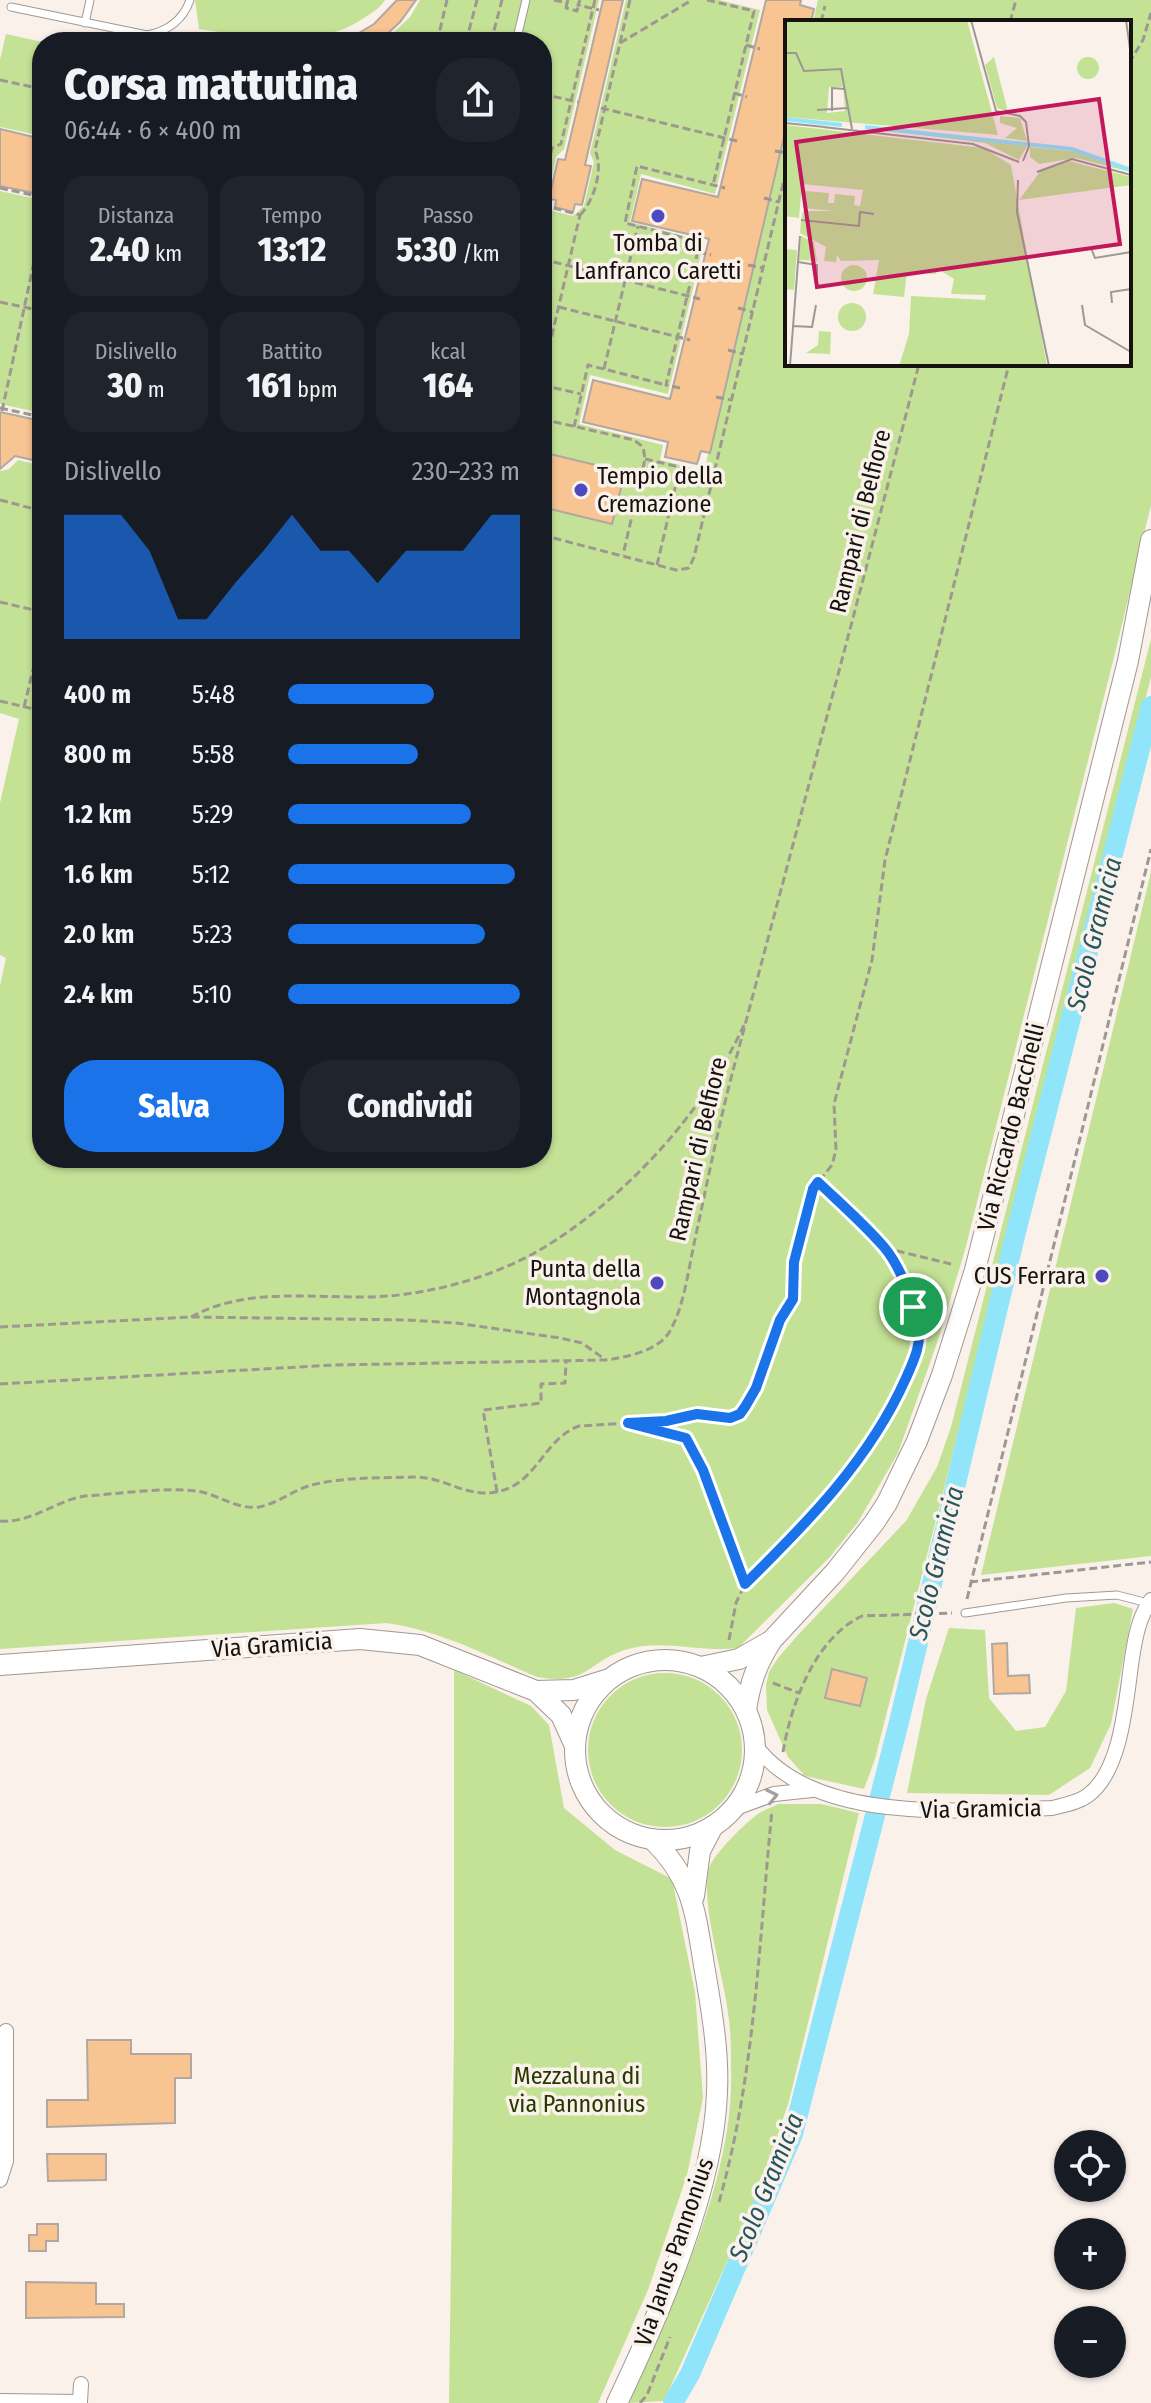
<!DOCTYPE html>
<html lang="it">
<meta charset="utf-8">
<style>
:root{--surface:#171b24;--page:#20242c;--text:#f1f3f6;--muted:#9ea1a6;--accent:#1a73e8}
body{margin:0;font-family:"Fira Sans Condensed",sans-serif;background:var(--page);color:var(--text);height:100vh;display:flex;flex-direction:column;font-size:30px;white-space:nowrap}
*{box-sizing:border-box;margin:0}
p{font-size:26px;color:var(--muted)}
.icon{flex:none;width:44px;height:44px;fill:none;stroke:currentColor;stroke-width:2;stroke-linecap:round;stroke-linejoin:round}
.map{position:relative;flex:1;overflow:hidden}
.side{position:absolute;left:32px;top:32px;width:520px;height:1136px;display:flex;flex-direction:column;background:var(--surface);border-radius:32px;box-shadow:0 2px 6px #0004}
.side>*{flex:none}
.controls{position:absolute;left:1054px;top:2130px;display:grid;gap:16px}
.controls a{display:grid;place-items:center;width:72px;height:72px;border-radius:50%;background:var(--surface);box-shadow:0 2px 6px #0004;font-size:40px}
.pin{position:absolute;display:grid;place-items:center;width:68px;height:68px;color:#fff;margin:-34px;border:4px solid #fff;border-radius:50%;box-shadow:0 2px 8px #0007}
.round{display:grid;place-items:center;flex:none;width:84px;height:84px;border-radius:32px;background:var(--page)}
.summary{display:flex;align-items:center;justify-content:space-between;height:136px;padding:0 32px}
h1{font-size:44px;font-weight:800;line-height:60px}
.stats{display:grid;grid-template-columns:repeat(3,1fr);gap:12px;height:136px;padding:8px 32px}
.stats div{display:grid;align-content:center;border-radius:20px;background:var(--page);text-align:center}
.stats b{font-size:34px;font-weight:800}
.stats small{font-size:22px;font-weight:400}
.stats p{font-size:22px}
.chart{height:224px;padding:16px 32px}
.chart p{display:flex;justify-content:space-between}
.chart svg{width:100%;height:144px;margin-top:8px;fill:var(--accent);opacity:.7}
.cta{display:flex;gap:16px;margin-top:auto;padding:16px 32px}
.cta a{flex:1;height:92px;border-radius:32px;background:var(--accent);color:#fff;font-size:32px;font-weight:800;line-height:92px;text-align:center}
.cta a+a{background:var(--page);color:var(--text)}
ul{padding:0 32px;list-style:none;font-size:26px}
li{display:grid;grid-template-columns:128px 96px 1fr;align-items:center;height:60px}
li i{height:20px;border-radius:10px;background:var(--accent)}
.map>svg:first-child{display:block}
.green{fill:#c4e296}
.lines{fill:none;stroke-linecap:round;stroke-linejoin:round}
.canal{stroke:#91e5fb;stroke-width:20}
.building{fill:#f7c492;stroke:#b0a8a1;stroke-width:2}
.lane-casing{stroke:#a09991;stroke-width:9}
.street-casing{stroke:#a09991;stroke-width:16}
.secondary-casing{stroke:#a09991;stroke-width:22}
.path{stroke:#9e9792;stroke-width:3;stroke-dasharray:8 4;stroke-linecap:butt}
.lane{stroke:#fff;stroke-width:7}
.street{stroke:#fff;stroke-width:14}
.secondary{stroke:#fff;stroke-width:20}
.oneway{stroke:#a1a09f}
.route-casing{stroke:#fff;stroke-width:16}
.route{stroke:#1a73e8;stroke-width:10}
.poi-dot{fill:#4f49c0;stroke:#faf1ea;stroke-width:3}
.labels{text-anchor:middle;stroke-width:7;stroke-linejoin:round;paint-order:stroke}
.poi-label{font-size:24px;fill:#151210;stroke:#faf1ea;text-anchor:end}
.street-label{font-size:24px;fill:#151210;stroke:#faf1ea}
.park-label{font-size:24px;fill:#273800;stroke:#faf1ea}
.water-label{font-size:26px;font-style:italic;fill:#245560;stroke:#faf1ea}
.inset-river{fill:none;stroke:#91e5fb;stroke-width:4}
.inset-road{fill:none;stroke:#9e9893;stroke-width:2}
.view{fill:#c2185b;fill-opacity:0.15;stroke:#c2185b;stroke-width:4}
.inset-edge{fill:none;stroke:#151210;stroke-width:4}
</style>
<div class="map">
<svg width="1151" height="2403" viewBox="0 0 1151 2403">
<rect width="100%" height="100%" fill="#faf1ea"/>
<g class="green">
<path d="M195 0H385C380 8 374 11 367 16 319 51 252 37 199 29Z"/>
<path d="M420 0H599L564 149 556 157 547 200 553 211 573 216 584 206 594 162 590 153 626 0H719L760 10 715 194 641 174 630 222 704 241 668 394 590 375 579 424 663 445 660 460 704 471 787 128V364H1129V22H813L818 0H1151V505L1117 645 965 1250 937 1343 898 1453 858 1522 829 1558 738 1648C701 1653 665 1639 628 1649 587 1661 589 1686 537 1677 488 1656 439 1630 386 1623L0 1649V986L6 958 0 955V803L19 719 0 713V471L9 469 18 460 42 466V1158H542V42H383L410 17Z"/>
<path d="M6 34 42 42V136L0 127V60Z"/>
<path d="M0 191 42 200V413L0 404Z"/>
<path d="M1151 639V677L875 1759 864 1789 805 1776 788 1757 767 1710 766 1685 769 1672 778 1658 798 1635 906 1521 937 1467 951 1427 963 1380Z"/>
<path d="M1151 872V1556L981 1575Z"/>
<path d="M1114 1603 1133 1609 1111 1724 1090 1768 1049 1795 907 1793 926 1699 949 1628 985 1630 989 1698 1016 1731 1045 1727 1066 1691 1076 1608Z"/>
<path d="M454 1670 531 1706 549 1725 564 1808 615 1850 672 1879 695 1992 703 2098 687 2175 648 2290 598 2403H449L454 2035Z"/>
<circle cx="665" cy="1750" r="77"/>
<path d="M778 1804H821L859 1813 789 2101 759 2191 664 2401 629 2403C672 2303 735 2179 731 2068 731 2050 731 2031 728 2013 724 1976 700 1904 709 1869 712 1855 748 1820 761 1812 766 1809 773 1807 778 1804Z"/>
</g>
<g class="lines">
<path class="canal" d="M673 2403 690 2374 793 2134 899 1722 1016 1232 1151 706"/>
</g>
<g class="building">
<path d="M397 0H416L400 22 384 37 376 42H344L374 24Z"/>
<path d="M603 0H623L585 165 591 166 582 205 575 204 573 212 555 207 556 200 549 199 558 159 565 160Z"/>
<path d="M766 0H801L800 5 814 9 811 22H787V124L710 453 701 451 697 464 665 457 668 442 583 422 593 380 670 399 709 239 632 221 642 179 718 197Z"/>
<path d="M0 129 42 139V154L34 193 0 186Z"/>
<path d="M0 412 42 421V462L15 456 0 469Z"/>
<path d="M550 454 625 472 612 524 542 507V472L546 473Z"/>
<path d="M1007 1643 1008 1676 1029 1675 1030 1693 994 1694 992 1644Z"/>
<path d="M832 1669 867 1678 860 1706 825 1698Z"/>
<path d="M87 2040H131V2054H191V2078H175V2123L47 2127V2100H88Z"/>
<path d="M47 2154H106V2180L48 2181Z"/>
<path d="M37 2224H58V2241H46V2251H29V2235H37Z"/>
<path d="M26 2282 96 2283V2304H124V2317L26 2318Z"/>
</g>
<g class="lines">
<defs>
<g id="lane">
<path d="M11 7 147 35C168 31 183 20 190 0"/>
<path d="M85 23 90 0"/>
<path d="M516 42 526 0"/>
<path d="M965 1613 1066 1598 1117 1595 1148 1603"/>
</g>
<g id="street">
<path d="M755 1745C815 1826 964 1810 1052 1808 1064 1805 1077 1803 1087 1796 1124 1770 1126 1693 1133 1652 1136 1634 1140 1615 1151 1600"/>
<path d="M733 1809 774 1794 812 1790"/>
<path d="M0 2180 6 2161V2031"/>
<path d="M0 2401 80 2402 81 2384"/>
</g>
<g id="secondary">
<circle cx="665" cy="1750" r="90"/>
<path d="M0 1665 360 1639 420 1645 536 1691 561 1715 575 1746"/>
<path d="M701 1667 739 1659 769 1642"/>
<path d="M536 1691 574 1690 606 1680"/>
<path d="M746 1710C750 1683 757 1663 772 1640L835 1572 874 1523 887 1503 917 1441 942 1375 975 1270 1128 661 1151 540"/>
<path d="M694 1896 700 1851 713 1826"/>
<path d="M617 2403C659 2315 714 2189 717 2092 719 2049 711 2007 704 1965 695 1911 693 1879 652 1839"/>
</g>
</defs>
<use href="#lane" class="lane-casing"/>
<use href="#street" class="street-casing"/>
<use href="#secondary" class="secondary-casing"/>
<g class="path">
<path d="M554 0 567 3 568 0"/>
<path d="M580 0 578 5 599 10"/>
<path d="M707 0 754 11 713 185"/>
<path d="M567 3 566 8 577 11 578 5"/>
<path d="M821 22 825 6"/>
<path d="M1010 22 1016 0"/>
<path d="M437 42 447 0"/>
<path d="M466 42 477 0"/>
<path d="M491 42 502 0"/>
<path d="M620 43 692 0"/>
<path d="M746 45 760 49"/>
<path d="M1129 63 1143 40 1151 13"/>
<path d="M0 80 42 89"/>
<path d="M734 93 747 97"/>
<path d="M542 94 578 102"/>
<path d="M786 107H787"/>
<path d="M601 108 737 141"/>
<path d="M775 151 787 153"/>
<path d="M0 188 42 197"/>
<path d="M542 189 552 148 561 144 595 0"/>
<path d="M764 198 779 202"/>
<path d="M542 205 580 215 542 378"/>
<path d="M580 215C594 201 604 169 595 150L630 0"/>
<path d="M542 233 549 207"/>
<path d="M698 252 711 255"/>
<path d="M542 259 700 299"/>
<path d="M748 265 763 268"/>
<path d="M0 302 42 311"/>
<path d="M559 307 690 340"/>
<path d="M738 308 753 312"/>
<path d="M728 350 743 354"/>
<path d="M604 369 638 226"/>
<path d="M542 385 581 394"/>
<path d="M680 388 666 385 700 242 625 223 637 166 725 188"/>
<path d="M716 397 731 400"/>
<path d="M0 408 42 417"/>
<path d="M2 411 42 225"/>
<path d="M542 419 634 440 643 447 645 459 623 555"/>
<path d="M574 427 588 365 666 385"/>
<path d="M645 459 714 475"/>
<path d="M0 500 42 511"/>
<path d="M542 535 676 570 689 568 694 557 787 167"/>
<path d="M657 565 680 467"/>
<path d="M0 602 42 612"/>
<path d="M0 701 42 711"/>
<path d="M24 707 42 633"/>
<path d="M885 1248 955 1265"/>
<path d="M191 1317C251 1284 322 1301 388 1296 438 1292 494 1276 538 1251 622 1202 704 1113 744 1025"/>
<path d="M0 1327 191 1317 407 1320 456 1323 560 1338 582 1343 606 1360"/>
<path d="M0 1384 334 1365 606 1360C627 1357 659 1351 670 1331 684 1306 688 1272 694 1244 706 1188 717 1133 731 1078 794 840 858 602 919 364"/>
<path d="M633 1424 686 1438 703 1470 745 1584"/>
<path d="M497 1492 483 1410 541 1403V1384L565 1383 566 1361"/>
<path d="M0 1521C33 1523 54 1501 85 1496 117 1494 164 1487 195 1491 217 1493 235 1510 259 1507 280 1503 295 1488 316 1484 347 1477 382 1478 413 1477 443 1476 466 1498 496 1492 537 1485 543 1439 579 1426L666 1421 697 1414 730 1418 740 1414 756 1388 773 1334 793 1299 794 1262 813 1189 832 1165 836 1150 834 1104 872 960 885 860 1009 364"/>
<path d="M970 1582 1151 1562"/>
<path d="M967 1599 1151 849"/>
<path d="M729 1640 736 1603 745 1584C808 1522 870 1459 906 1378 914 1360 922 1345 918 1325 913 1301 900 1266 884 1247 865 1224 840 1203 819 1182"/>
<path d="M773 1683 799 1693"/>
<path d="M783 1752C791 1704 815 1638 862 1616L952 1613"/>
<path d="M719 2202C755 2076 759 1941 772 1810"/>
<path d="M640 2403 647 2395 670 2337"/>
</g>
<use href="#lane" class="lane"/>
<use href="#street" class="street"/>
<use href="#secondary" class="secondary"/>
</g>
<defs><path id="oneway-chevron" d="M-2-3.5L2.5 0L-2 3.5" fill="none" stroke-width="1.6" stroke-linecap="round" stroke-linejoin="round" transform="scale(2)"/></defs>
<use class="oneway" href="#oneway-chevron" transform="translate(772 1796) rotate(-12)"/>
<g class="lines">
<defs>
<path id="route" d="M818 1182C840 1203 864 1224 884 1247 900 1266 913 1300 918 1325 922 1344 914 1360 906 1378 870 1459 808 1522 745 1584L703 1470 686 1438 628 1423 666 1421 697 1414 730 1418 740 1414 745 1407 756 1388 780 1320 793 1299 794 1262 813 1189Z"/>
</defs>
<use href="#route" class="route-casing"/>
<use href="#route" class="route"/>
</g>
<g class="poi-dot">
<circle cx="658" cy="216" r="8"/>
<circle cx="581" cy="490" r="8"/>
<circle cx="1102" cy="1276" r="8"/>
<circle cx="657" cy="1283" r="8"/>
</g>
<g class="labels">
<g class="poi-label">
<text x="658" y="251" text-anchor="middle">Tomba di<tspan x="658" dy="28">Lanfranco Caretti</tspan></text>
<text x="597" y="484" text-anchor="start">Tempio della<tspan x="597" dy="28">Cremazione</tspan></text>
<text x="641" y="1277">Punta della<tspan x="641" dy="28">Montagnola</tspan></text>
<text x="1086" y="1284">CUS Ferrara</text>
</g>
<g class="street-label">
<text transform="translate(860 521) rotate(-76)" y="8">Rampari di Belfiore</text>
<text transform="translate(1011 1127) rotate(-76)" y="8">Via Riccardo Bacchelli</text>
<text transform="translate(698 1149) rotate(-77)" y="8">Rampari di Belfiore</text>
<text transform="translate(272 1645) rotate(-4)" y="8">Via Gramicia</text>
<text transform="translate(981 1809) rotate(-1)" y="8">Via Gramicia</text>
<text transform="translate(674 2252) rotate(-71)" y="8">Via Janus Pannonius</text>
</g>
<g class="park-label">
<text x="577" y="2084">Mezzaluna di<tspan x="577" dy="28">via Pannonius</tspan></text>
</g>
<g class="water-label">
<text transform="translate(1094 934) rotate(-76)" y="9">Scolo Gramicia</text>
<text transform="translate(936 1563) rotate(-76)" y="9">Scolo Gramicia</text>
<text transform="translate(766 2187) rotate(-68)" y="9">Scolo Gramicia</text>
</g>
</g>
<g transform="translate(785 20)">
<rect width="346" height="346" fill="#faf1ea"/>
<path d="M0 0H182L213 115 0 97ZM44 67H58L60 91 42 93ZM292 48a11 11 0 1 1 22 0a11 11 0 1 1-22 0ZM209 37 223 92 212 88 200 45ZM215 96 235 98 242 121 220 118 232 108 215 103ZM0 105 199 128 226 145 262 346H114L124 314 126 276 200 280 201 275 166 274 169 259 153 249 151 254 122 252 119 277 88 274 94 240 56 241 52 235 51 242 39 241 41 227 15 213 16 200 18 191H49L18 188 20 171 44 173 43 183H49L50 174 70 176 69 185 75 186 78 170 17 164 14 198 0 196ZM80 108 238 125 242 126 234 140 200 123ZM245 127 295 132 346 152 291 138 254 144 245 137ZM284 141 346 157V165L234 180 257 149ZM16 216 29 222 32 241 14 240ZM0 229 12 230 9 270 0 269ZM56 258a13 13 0 1 1 26 0a13 13 0 1 1-26 0ZM53 297a14 14 0 1 1 28 0a14 14 0 1 1-28 0ZM34 311 46 312 45 334 21 333 33 325Z" fill="#c4e296" fill-rule="evenodd"/>
<path class="inset-river" d="M0 99 57 105M80 107 287 129 346 150"/>
<path class="inset-road" d="M186 0 211 91 235 96 241 102 244 126 238 141M341 0 346 36M0 33H11L19 51 56 49 67 109M32 90 63 88M47 91V68L60 69M0 103 40 107M38 107 188 124 234 142M252 152 287 139 346 155M233 160 232 192 264 346M16 200 74 206 75 192 89 194M288 230 306 228 310 238 346 232M13 242 32 245V265M327 283 326 272 346 269M297 285 300 305 346 332M8 306 27 307 31 285M5 346 15 216"/>
<path class="view" d="M314 79 335 224 32 267 11 122Z"/>
<rect width="346" height="346" class="inset-edge"/>
</g>
</svg>
<div class="controls">
<a><svg class="icon" aria-label="locate" viewBox="0 0 24 24"><circle cx="12" cy="12" r="6"/><path d="M12 2v4M12 18v4M2 12h4M18 12h4"/></svg></a>
<a>+</a>
<a>−</a>
</div>
<div class="pin" style="left:913px;top:1307px;background:#1e9e55"><svg class="icon" aria-label="arrive" viewBox="0 0 24 24"><path d="M6 21V4h12l-3 4 3 4H6"/></svg></div>
<section class="side">
<div class="summary"><div><h1>Corsa mattutina</h1><p>06:44 · 6 × 400 m</p></div><a class="round"><svg class="icon" aria-label="share" viewBox="0 0 24 24"><path d="M12 15V3M7 8l5-5 5 5M5 13v7h14v-7"/></svg></a></div>
<div class="stats">
<div><p>Distanza</p><b>2.40<small> km</small></b></div>
<div><p>Tempo</p><b>13:12</b></div>
<div><p>Passo</p><b>5:30<small> /km</small></b></div>
</div>
<div class="stats">
<div><p>Dislivello</p><b>30<small> m</small></b></div>
<div><p>Battito</p><b>161<small> bpm</small></b></div>
<div><p>kcal</p><b>164</b></div>
</div>
<div class="chart"><p><span>Dislivello</span>230–233 m</p>
<svg viewBox="0 0 160 44" preserveAspectRatio="none"><path d="M0 44V6L10 6L20 6L30 17L40 38L50 38L60 27L70 17L80 6L90 17L100 17L110 27L120 17L130 17L140 17L150 6L160 6V44z"/></svg>
</div>
<ul>
<li><b>400 m</b>5:48<i style="width:63%"></i></li>
<li><b>800 m</b>5:58<i style="width:56%"></i></li>
<li><b>1.2 km</b>5:29<i style="width:79%"></i></li>
<li><b>1.6 km</b>5:12<i style="width:98%"></i></li>
<li><b>2.0 km</b>5:23<i style="width:85%"></i></li>
<li><b>2.4 km</b>5:10<i style="width:100%"></i></li>
</ul>
<div class="cta"><a>Salva</a><a>Condividi</a></div>
</section>
</div>
